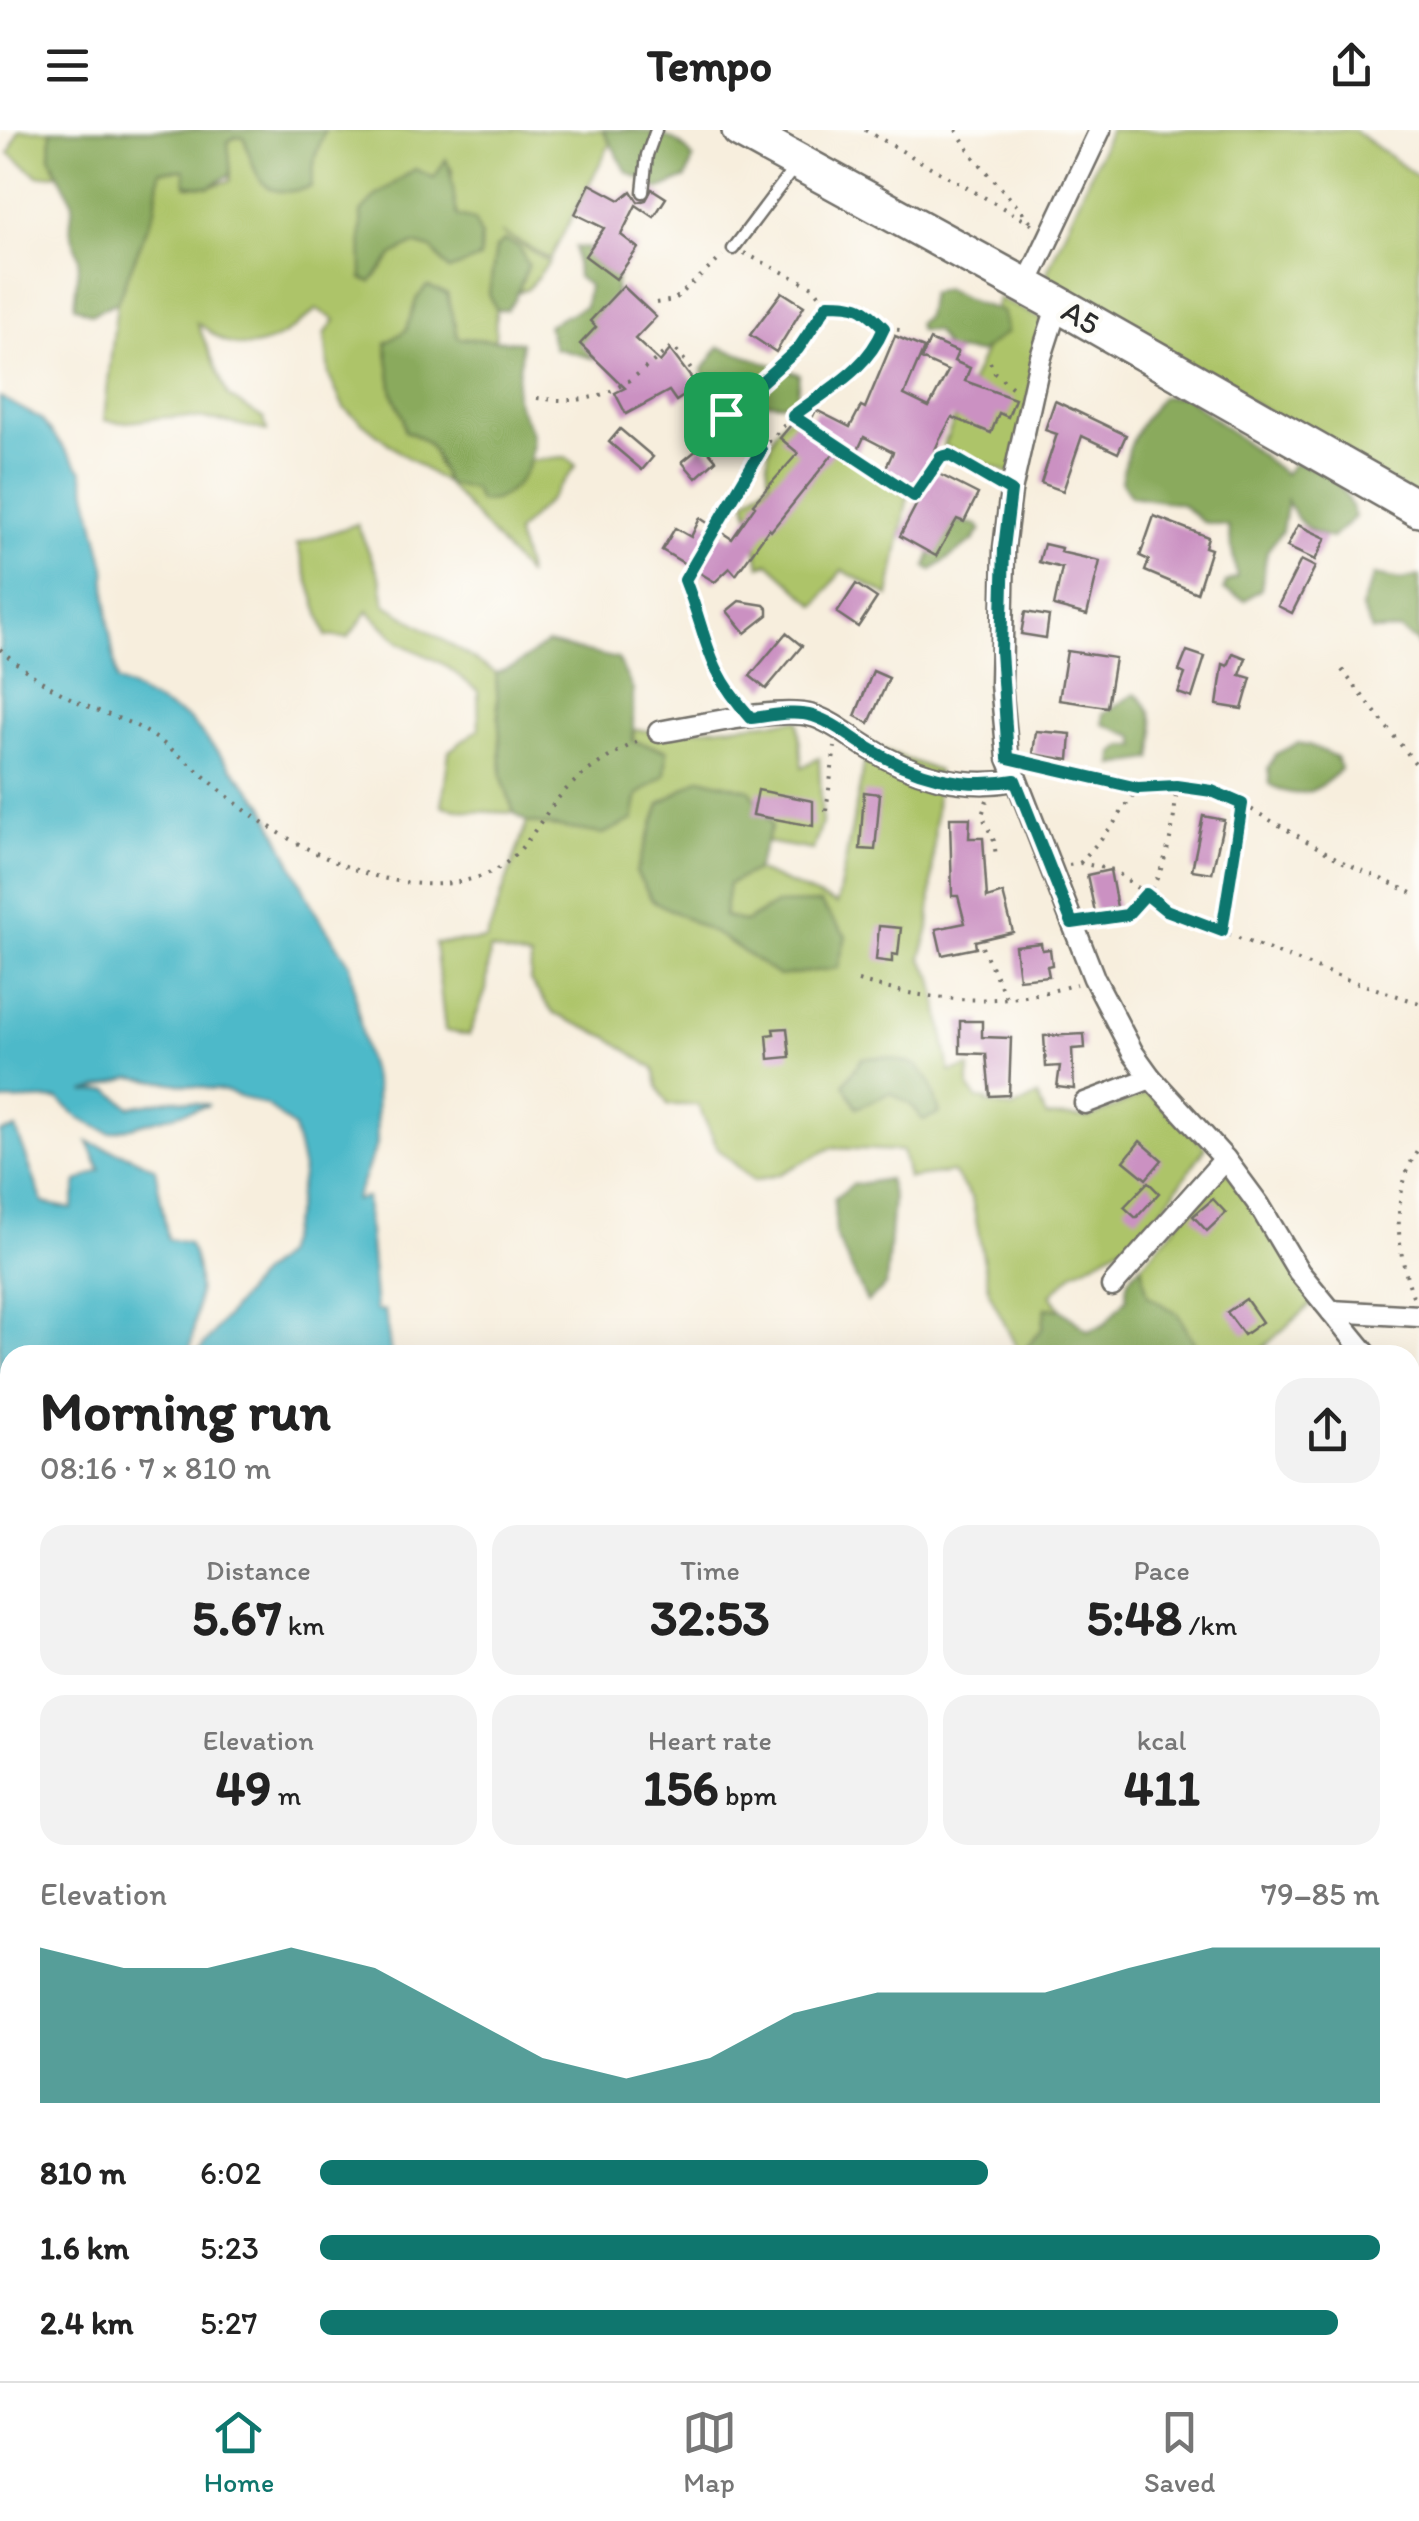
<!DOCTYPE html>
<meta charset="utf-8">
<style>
:root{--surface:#fff;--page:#f2f2f2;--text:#222;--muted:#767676;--line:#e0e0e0;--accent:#0f766e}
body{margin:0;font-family:Itim,sans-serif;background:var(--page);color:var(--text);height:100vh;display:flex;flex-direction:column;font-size:38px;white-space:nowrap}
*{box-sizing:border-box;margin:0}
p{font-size:32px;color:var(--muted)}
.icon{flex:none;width:55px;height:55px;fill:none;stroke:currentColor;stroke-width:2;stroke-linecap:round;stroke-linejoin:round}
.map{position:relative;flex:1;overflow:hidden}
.drawer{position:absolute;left:0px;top:1215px;width:1420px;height:1038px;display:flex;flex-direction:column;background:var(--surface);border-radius:30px 30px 0 0;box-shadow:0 10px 40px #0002}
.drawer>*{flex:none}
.pin{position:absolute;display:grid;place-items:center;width:85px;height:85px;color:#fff;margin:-42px;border-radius:20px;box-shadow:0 5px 15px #0006}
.round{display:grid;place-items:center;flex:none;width:105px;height:105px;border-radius:30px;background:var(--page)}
.overview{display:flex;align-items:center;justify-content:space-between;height:170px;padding:0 40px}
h1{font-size:55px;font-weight:700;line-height:75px}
.stats{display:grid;grid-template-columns:repeat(3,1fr);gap:15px;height:170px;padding:10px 40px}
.stats div{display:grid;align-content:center;border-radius:25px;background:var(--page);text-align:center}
.stats b{font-size:50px;font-weight:700}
.stats small{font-size:28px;font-weight:400}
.stats p{font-size:28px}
.chart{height:280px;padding:20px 40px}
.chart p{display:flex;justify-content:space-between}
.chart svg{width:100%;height:180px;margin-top:10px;fill:var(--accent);opacity:.7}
ul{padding:0 40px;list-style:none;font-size:32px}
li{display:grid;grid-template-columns:160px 120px 1fr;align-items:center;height:75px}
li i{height:25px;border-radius:12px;background:var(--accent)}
header{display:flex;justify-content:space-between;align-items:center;height:130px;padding:0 40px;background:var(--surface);font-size:45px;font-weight:700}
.tab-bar{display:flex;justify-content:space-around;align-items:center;height:140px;border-top:2px solid var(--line);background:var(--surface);font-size:28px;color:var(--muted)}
.tab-bar a{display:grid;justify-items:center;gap:5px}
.tab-bar .active{color:var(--accent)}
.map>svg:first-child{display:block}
.green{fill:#adc469;stroke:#6c784a;stroke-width:2.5;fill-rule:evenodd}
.forest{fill:#8aaa5d;stroke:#5a6a44;stroke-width:2.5}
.water{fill:#4db9c9;stroke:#3c727a;stroke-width:2.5}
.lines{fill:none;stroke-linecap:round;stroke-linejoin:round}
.stream{stroke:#4db9c9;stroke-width:5}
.building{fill:#cb91c2}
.service-casing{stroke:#726f69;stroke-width:15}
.minor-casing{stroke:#726f69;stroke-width:25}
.trunk-casing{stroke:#726f69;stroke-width:40}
.path{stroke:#726f69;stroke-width:4;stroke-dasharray:2.5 8;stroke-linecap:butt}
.service{stroke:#fff;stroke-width:10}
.minor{stroke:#fff;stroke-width:20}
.trunk{stroke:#fff;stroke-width:35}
.route-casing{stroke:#fff;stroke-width:20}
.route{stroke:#0f766e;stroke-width:12}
.labels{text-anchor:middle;stroke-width:9;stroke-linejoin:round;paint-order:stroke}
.street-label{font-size:32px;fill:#2b2b2b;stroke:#fdfcf7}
</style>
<header><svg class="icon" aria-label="menu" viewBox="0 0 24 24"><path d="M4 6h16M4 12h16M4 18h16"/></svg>Tempo<svg class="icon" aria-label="share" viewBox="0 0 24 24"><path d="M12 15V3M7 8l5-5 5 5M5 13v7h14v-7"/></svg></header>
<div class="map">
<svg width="1419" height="2251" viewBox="0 0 1419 2251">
<rect width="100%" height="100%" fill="#fdfcf7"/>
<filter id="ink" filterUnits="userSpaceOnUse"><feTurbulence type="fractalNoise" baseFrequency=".01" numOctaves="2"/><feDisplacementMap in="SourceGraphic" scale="20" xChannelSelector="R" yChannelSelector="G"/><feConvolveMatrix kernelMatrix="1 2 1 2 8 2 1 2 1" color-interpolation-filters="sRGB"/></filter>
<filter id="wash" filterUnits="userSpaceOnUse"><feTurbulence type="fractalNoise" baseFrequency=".0048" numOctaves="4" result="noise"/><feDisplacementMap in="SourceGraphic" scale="40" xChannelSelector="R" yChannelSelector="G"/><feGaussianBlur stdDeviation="2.25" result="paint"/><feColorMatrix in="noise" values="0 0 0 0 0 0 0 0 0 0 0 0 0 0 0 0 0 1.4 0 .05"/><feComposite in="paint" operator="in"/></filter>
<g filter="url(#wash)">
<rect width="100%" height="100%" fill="#f7eedd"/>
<g class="green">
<path d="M19 0H51L50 27 59 44 38 46 9 23Z"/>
<path d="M325 0H603L610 14 550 129 501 102 549 132 528 159 518 162 528 136 490 163 496 180 495 212 458 208 447 164 406 201 386 213 393 264 403 287 405 301C425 308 433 316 438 336H529V331L566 327 576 336 550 369 516 403 528 446 447 354 399 322 344 278 329 246 325 204 335 190 317 179C292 201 259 228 224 211 215 206 206 198 197 193L228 266 264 289 267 301C235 293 201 286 169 287 148 288 125 296 104 290L117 172 155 79 160 41 184 40 187 56 209 57 231 50 228 12 235 7 244 8 254 38 311 49 315 27ZM445 31 452 40 451 63 458 86 432 119 414 114 393 125Z"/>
<path d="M1110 0H1354L1419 48V368L1054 159 1047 142Z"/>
<path d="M998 168 1047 191 1011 344 943 316 987 215Z"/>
<path d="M794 283 908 366 889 466 842 440 816 476 769 433 760 436 746 371 769 351C765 326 770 297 794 283Z"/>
<path d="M357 394 381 450 385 474 496 543 502 648 514 683 468 681 442 676 449 621 479 599 478 561 445 535 400 513 368 481 348 508 326 506 297 414Z"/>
<path d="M798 590 802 637 819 628 822 693 813 720 766 712 772 695 700 648 660 674 636 742 652 770 725 809 779 846 837 838 776 774 745 792 724 786 729 754 756 740 837 774 868 614 938 641 929 798 921 828 933 848 950 942 969 937V959L978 969 988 970 986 973 1012 979 1037 966 1046 986 1089 988 1147 963 1206 1017 1166 1074 1132 1110 1073 1143 1051 1165 1061 1180 1046 1178 1042 1199 1026 1218 1028 1225H1020L990 1164 972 1069 953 1042 908 1048 902 1021 831 1018 780 1044 754 1051 718 1019 698 975H668L658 957 654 939 608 907 554 884 530 851 531 829 490 819 486 860 469 905 445 901 435 813 486 810 527 692 603 704 638 664 667 620 633 611 634 600 676 601Z"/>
<path d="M1225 1038 1318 1168 1255 1225H1201L1177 1183 1148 1166 1141 1136Z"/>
</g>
<g class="forest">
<path d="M51 0H325L315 27 311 57C261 71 258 51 244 8L235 7 228 12 231 44 209 57 186 55 184 40 160 41 155 79 117 172 92 184 74 176 79 128 70 99 73 73 50 27Z"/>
<path d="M603 0C642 0 676 0 693 29L686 48 660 59 627 42Z"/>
<path d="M446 29C454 44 452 67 458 86L474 90 481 106 480 128 449 140 432 119 414 114 393 125 371 152 362 149 361 82 376 66 415 39 434 48Z"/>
<path d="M505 110 520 118 528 136 515 169 507 180H496L489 163 496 118Z"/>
<path d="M575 117 593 119 617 142 614 179 600 230 554 218 548 195 585 176 588 155 577 147Z"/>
<path d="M427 156 447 164 458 208 521 212C523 231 514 256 516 268 519 281 530 292 532 305 537 335 511 375 479 371L473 359 447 354C434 327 437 311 405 301L403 287 393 264 386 213 406 200 417 168Z"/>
<path d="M944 158 972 172 1002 181 1007 202 979 223 947 220 935 201 919 200 917 193 926 186 930 163Z"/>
<path d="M719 217 799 244 797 268 781 274 711 266 702 241Z"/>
<path d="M1185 266 1285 344 1294 333C1328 339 1344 353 1355 387L1332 408C1310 403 1295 391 1287 371L1282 401 1267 421 1261 459 1245 470 1224 460 1226 452 1237 447 1228 396 1203 392 1181 374 1131 366 1121 351C1128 314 1137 296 1161 267Z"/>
<path d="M954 391 977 395 981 399 974 410 932 440 926 437 938 403Z"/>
<path d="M1374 445 1401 450 1419 446V521L1416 511 1399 500 1372 501 1361 477Z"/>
<path d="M547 513 618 529 633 560V611L667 621 665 645 638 665 633 690 603 704 527 692 514 683 502 648 496 543 515 536Z"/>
<path d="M1135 564C1157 580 1156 605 1152 629L1113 635 1114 623 1123 616H1137L1134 606 1103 594V583Z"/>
<path d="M1298 613 1309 615 1336 627 1341 639C1319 661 1298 673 1270 654L1268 638 1276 624Z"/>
<path d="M700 648 750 660 772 695 756 740 729 754 724 786 745 792 776 774 820 773 846 806 838 838 779 846 725 809 652 770 636 742 660 674Z"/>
<path d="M886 927 917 935 930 952 940 983 923 990 910 974 890 963 857 978 844 954 862 928Z"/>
<path d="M888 1049 893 1069 886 1156 867 1172 836 1106 834 1069 852 1055Z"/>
<path d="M1141 1136 1148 1166 1177 1183 1201 1225H1028L1026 1218 1042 1199 1046 1178 1061 1180 1088 1201 1104 1195 1127 1168C1124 1153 1129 1145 1141 1136Z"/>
</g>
<g class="water">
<path d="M0 267 41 289 82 341 105 437 108 490 117 551 189 589 263 674 314 780 350 834 365 922 376 958 377 1014 355 1070 366 1068 376 1180 385 1181 391 1225H196L259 1145 283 1125 296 1080 303 1040 294 998 268 976 225 961 132 947 84 962 109 960 130 977 175 969 209 975 110 1003 80 989 58 969 0 971Z"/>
<path d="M16 999 43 1073 72 1079 77 1052 100 1040 88 1012 130 1026 155 1038 168 1109 188 1113C207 1147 195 1189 189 1225H10V1853L0 1847V1002Z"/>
<path d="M946 2242 948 2251H459V2243Z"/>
</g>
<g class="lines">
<g class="stream">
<path d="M1410 1944 1419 1943"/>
<path d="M1386 2242 1399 2251"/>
<path d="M1413 2251 1419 2249"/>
</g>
</g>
<g id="blocks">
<g class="building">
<path d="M590 54 620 70 631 61 638 72 646 70 652 59 666 68 654 87 636 75 621 105 638 118 616 149 585 126 604 98 575 84Z"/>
<path d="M623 156 656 187 635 209 660 232 670 220 698 257 676 271 669 261 626 284 615 263 625 258 580 214 596 197 590 191Z"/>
<path d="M782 162 804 176 776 222 750 205Z"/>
<path d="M895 206 924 218 904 265 929 277 948 241 921 229 930 210 958 222 954 231 970 238 965 251 1015 269 1008 287 999 283 991 303 952 287 939 311 927 338 978 364 964 392 957 389 936 426 900 406 924 360 884 342 893 322 864 307 857 322 841 314 771 401 769 399 736 445 730 438 715 452 662 420 675 398 691 407 700 388 732 409 755 376 753 374 798 323 780 308 796 289 807 298 816 280 850 297 861 276 865 278Z"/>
<path d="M1055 271 1126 305 1118 323 1082 306 1063 361 1041 353 1057 304 1045 300Z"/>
<path d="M620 299 653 327 642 340 609 312Z"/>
<path d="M703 315 716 330 696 348 682 332Z"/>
<path d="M1154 386 1208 407 1205 417 1211 419 1197 463 1145 441 1149 430 1140 426Z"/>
<path d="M1298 395 1326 408 1315 430 1287 417Z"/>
<path d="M1044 414 1061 418 1060 422 1100 431 1087 485 1054 476 1062 438 1039 432Z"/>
<path d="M1301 430 1315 437 1292 483 1278 476Z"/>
<path d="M856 454 877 468 858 497 837 483Z"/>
<path d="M739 471 764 475 768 479V485L745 503 727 481Z"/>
<path d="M1025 482 1049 486 1046 508 1021 504Z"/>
<path d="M786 503 802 516 766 559 750 546Z"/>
<path d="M1067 521 1115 528 1107 577 1059 570Z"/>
<path d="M1187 521 1205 527 1192 568 1178 563 1185 544 1179 541Z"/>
<path d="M1233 523 1246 528 1240 545 1251 548 1242 579 1217 575 1223 534 1228 536Z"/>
<path d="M873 541 889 548 869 593 855 586Z"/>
<path d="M1036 601 1071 604 1069 630 1033 624Z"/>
<path d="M758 660 813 671V696L753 685Z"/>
<path d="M864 662 880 664 875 720 860 719Z"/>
<path d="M1203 686 1224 690 1212 743 1192 740Z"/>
<path d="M950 688H970L969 708H983L987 768 1003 763 1013 802 975 811 976 818 942 825 936 799 965 793 958 766H952Z"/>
<path d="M1110 740 1117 777 1095 782 1087 745Z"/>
<path d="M879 796 901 798 898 825 892 824V832L876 830Z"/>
<path d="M1041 813 1042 820 1050 819 1052 835 1047 836 1049 846 1019 849 1015 816Z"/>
<path d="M960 891H982V907L1011 908 1009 965 990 966 986 924 960 923Z"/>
<path d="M787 898 790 927 769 929 767 905 774 904 773 899Z"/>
<path d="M1084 904 1085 918 1072 919 1074 959 1057 957 1060 936 1046 937 1044 906Z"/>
<path d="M1140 1011 1162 1030 1146 1049 1124 1031Z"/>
<path d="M1148 1052 1159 1063 1136 1088 1124 1077Z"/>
<path d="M1213 1069 1226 1083 1207 1101 1193 1086Z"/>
<path d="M1246 1169 1262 1192 1244 1205 1227 1182Z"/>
</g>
</g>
</g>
<g filter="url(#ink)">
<use href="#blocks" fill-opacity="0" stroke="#726f69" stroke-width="2.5"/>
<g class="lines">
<defs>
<g id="service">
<path d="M643 62 647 25 656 0"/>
<path d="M733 119 794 38"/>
</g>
<g id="minor">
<path d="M1026 156 1100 0"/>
<path d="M1058 174 1040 230 1011 361 1004 418 1001 554 1008 628 1094 848 1133 923 1151 948 1225 1029 1259 1075 1299 1142 1367 1225"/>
<path d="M659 602C697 596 778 576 813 586 833 592 850 607 867 617 911 645 963 660 1015 650"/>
<path d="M1085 973 1151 948"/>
<path d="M1112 1156 1225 1029"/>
<path d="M1331 1181 1419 1186"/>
<path d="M1410 1293 1419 1331"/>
</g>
<path id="trunk" d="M740 0 1058 174 1419 379"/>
</defs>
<use href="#service" class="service-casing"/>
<use href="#minor" class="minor-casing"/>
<use href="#trunk" class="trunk-casing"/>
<g class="path">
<path d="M865 0 1035 96"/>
<path d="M956 0 973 26 1031 92"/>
<path d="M744 123 813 157 828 175"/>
<path d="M656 173 674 170 723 126"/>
<path d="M990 232 995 243 1014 259"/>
<path d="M537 268C603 277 623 257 672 216 688 231 696 251 711 267 728 286 748 298 761 320"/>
<path d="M726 283 798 219 828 175C858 174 863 177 884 198"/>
<path d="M795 287 914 366 941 327 949 325 994 350"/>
<path d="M0 519C25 542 57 563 89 577 105 584 123 589 138 597 183 622 217 662 259 690 324 733 419 778 495 740 524 725 539 690 560 666 580 643 613 623 641 610"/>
<path d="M1342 540 1419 638"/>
<path d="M736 571 714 540 685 449 761 320 793 286 839 255 857 238 875 220 884 198 900 200"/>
<path d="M1028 632 1138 658 1176 656 1212 661 1242 674 1343 732 1419 766"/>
<path d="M987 670 982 685 994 711 996 726"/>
<path d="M826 681 835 617"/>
<path d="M1080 733 1112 696 1138 658"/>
<path d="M1069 735 1080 733 1114 740 1166 780 1340 847 1419 873"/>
<path d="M1090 791C1102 790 1117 790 1128 784 1164 762 1176 694 1176 656"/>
<path d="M1222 801 1242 674"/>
<path d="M982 817 1007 869"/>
<path d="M858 851C932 872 1002 878 1076 854"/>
<path d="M1413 1166C1395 1116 1391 1064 1419 1017"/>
</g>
<use href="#service" class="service"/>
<use href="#minor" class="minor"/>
<use href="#trunk" class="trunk"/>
</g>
</g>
<g class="lines" filter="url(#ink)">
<defs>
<path id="route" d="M828 174C858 174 863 176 884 198 866 241 828 259 793 286L914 366 941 327 949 325 1011 361 1004 418 1001 521 1008 628 1138 658 1176 656 1212 661 1242 674 1222 801 1166 780 1146 764 1127 785 1072 793 1015 650C963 660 911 645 867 617 850 607 833 592 813 586 793 580 771 586 751 588 704 536 709 510 685 450L761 320 742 294 726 284 798 219Z"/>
</defs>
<use href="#route" class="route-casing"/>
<use href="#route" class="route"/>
</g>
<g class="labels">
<g class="street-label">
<text transform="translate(1081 187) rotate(30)" y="11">A5</text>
</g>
</g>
</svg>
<div class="pin" style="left:726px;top:284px;background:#1e9e55"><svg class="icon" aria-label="arrive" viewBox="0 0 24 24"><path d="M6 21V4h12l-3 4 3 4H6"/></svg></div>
<section class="drawer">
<div class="overview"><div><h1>Morning run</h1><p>08:16 · 7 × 810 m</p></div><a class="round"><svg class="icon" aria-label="share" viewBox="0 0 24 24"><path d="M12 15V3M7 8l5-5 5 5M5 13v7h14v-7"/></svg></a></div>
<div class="stats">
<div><p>Distance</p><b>5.67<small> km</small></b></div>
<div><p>Time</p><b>32:53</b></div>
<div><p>Pace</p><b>5:48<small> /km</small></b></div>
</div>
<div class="stats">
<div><p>Elevation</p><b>49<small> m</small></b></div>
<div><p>Heart rate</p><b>156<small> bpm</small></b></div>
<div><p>kcal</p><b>411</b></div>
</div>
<div class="chart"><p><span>Elevation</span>79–85 m</p>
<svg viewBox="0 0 160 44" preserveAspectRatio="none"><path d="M0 44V6L10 11L20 11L30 6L40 11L50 22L60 33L70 38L80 33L90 22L100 17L110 17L120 17L130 11L140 6L150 6L160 6V44z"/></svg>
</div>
<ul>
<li><b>810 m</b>6:02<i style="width:63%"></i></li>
<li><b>1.6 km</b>5:23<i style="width:100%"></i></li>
<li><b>2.4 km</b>5:27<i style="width:96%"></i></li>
</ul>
</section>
</div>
<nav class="tab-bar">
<a class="active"><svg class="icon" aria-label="home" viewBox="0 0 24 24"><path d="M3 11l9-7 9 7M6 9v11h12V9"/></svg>Home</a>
<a><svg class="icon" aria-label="map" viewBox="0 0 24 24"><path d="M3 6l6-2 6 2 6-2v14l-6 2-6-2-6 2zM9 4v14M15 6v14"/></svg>Map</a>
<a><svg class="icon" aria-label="saved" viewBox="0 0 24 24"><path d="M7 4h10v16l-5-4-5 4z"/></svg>Saved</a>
</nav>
